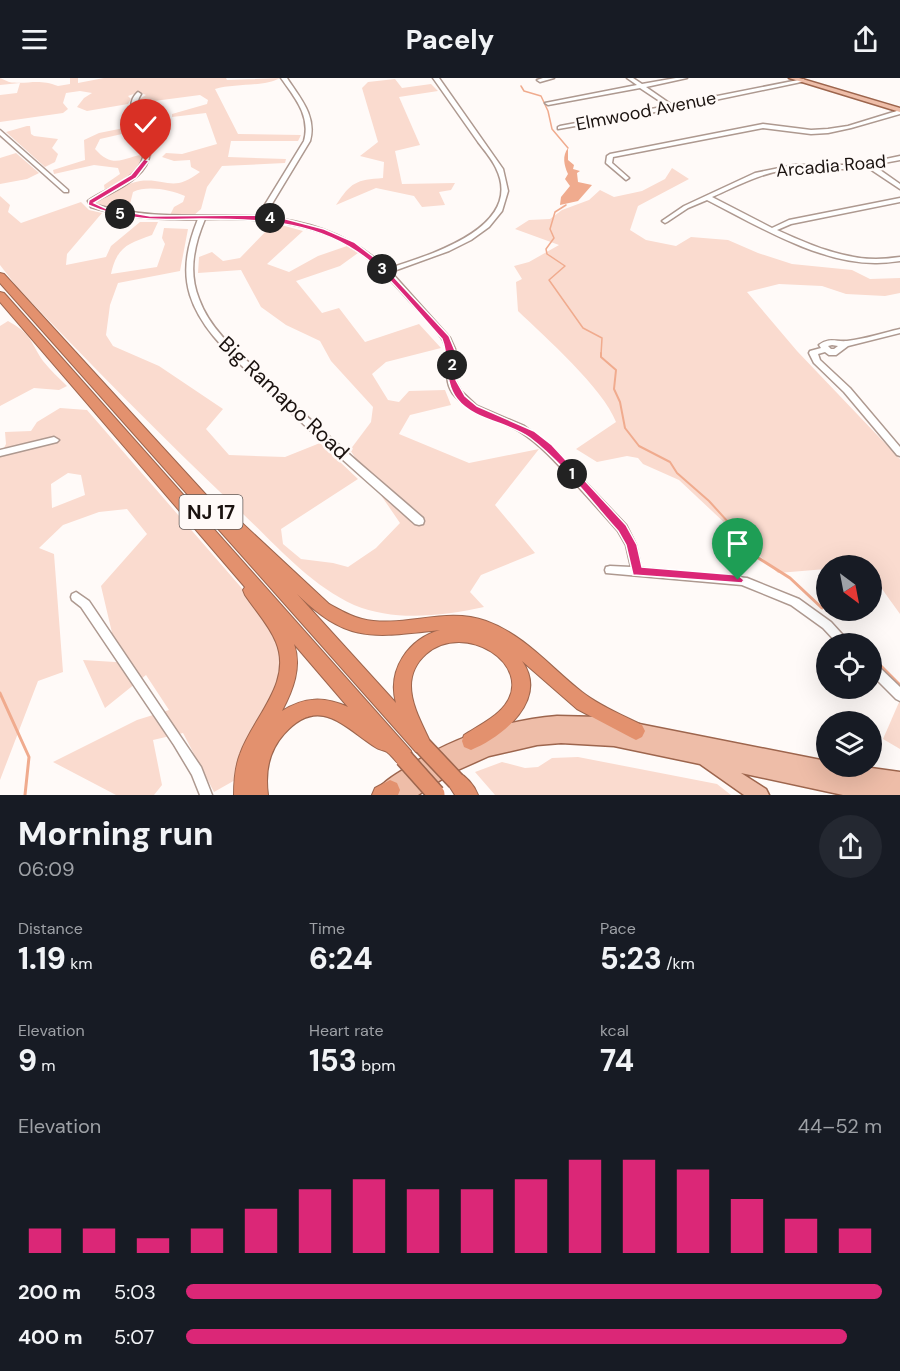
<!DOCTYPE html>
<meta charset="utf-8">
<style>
:root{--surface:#171b24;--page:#242831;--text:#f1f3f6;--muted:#9ea1a6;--accent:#db2777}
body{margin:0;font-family:"DM Sans",sans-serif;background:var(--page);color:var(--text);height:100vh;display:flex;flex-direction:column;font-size:22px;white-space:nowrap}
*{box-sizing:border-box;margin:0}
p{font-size:20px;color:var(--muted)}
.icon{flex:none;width:33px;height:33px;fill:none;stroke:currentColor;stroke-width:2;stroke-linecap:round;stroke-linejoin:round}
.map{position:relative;height:717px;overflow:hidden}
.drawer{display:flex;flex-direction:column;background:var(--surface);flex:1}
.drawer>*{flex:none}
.needle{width:39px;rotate:148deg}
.tools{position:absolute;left:816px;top:477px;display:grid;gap:12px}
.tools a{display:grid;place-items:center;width:66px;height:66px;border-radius:50%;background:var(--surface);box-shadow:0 6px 24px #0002;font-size:30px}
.pin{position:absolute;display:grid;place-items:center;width:51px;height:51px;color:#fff;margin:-62px -26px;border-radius:50% 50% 50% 0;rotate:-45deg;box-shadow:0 0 6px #0007}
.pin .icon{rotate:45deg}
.km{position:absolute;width:30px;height:30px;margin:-15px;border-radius:50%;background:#222;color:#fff;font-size:16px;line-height:30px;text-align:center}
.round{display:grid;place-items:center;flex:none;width:63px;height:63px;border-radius:32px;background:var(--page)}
.head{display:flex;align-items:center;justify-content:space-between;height:102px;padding:0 18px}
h1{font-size:33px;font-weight:800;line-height:45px}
.figures{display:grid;grid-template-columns:repeat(3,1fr);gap:9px;height:102px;padding:6px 18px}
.figures div{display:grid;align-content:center}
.figures b{font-size:30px;font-weight:800}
.figures small{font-size:16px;font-weight:400}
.figures p{font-size:16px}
.chart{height:168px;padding:12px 18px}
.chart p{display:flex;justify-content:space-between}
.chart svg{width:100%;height:108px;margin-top:6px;stroke:var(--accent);stroke-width:6}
ul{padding:0 18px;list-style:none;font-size:20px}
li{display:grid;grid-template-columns:96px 72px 1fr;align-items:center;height:45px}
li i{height:15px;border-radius:8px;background:var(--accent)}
header{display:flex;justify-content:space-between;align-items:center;height:78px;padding:0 18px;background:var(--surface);font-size:27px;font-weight:800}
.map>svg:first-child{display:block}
.green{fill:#fadbcf;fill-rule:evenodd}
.water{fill:#f0ab8e}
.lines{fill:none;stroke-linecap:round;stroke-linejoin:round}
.stream-far2{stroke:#f0ab8e;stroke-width:1.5}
.stream-far1{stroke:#f0ab8e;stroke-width:2}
.stream{stroke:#f0ab8e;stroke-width:3}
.minor-casing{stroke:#ae9990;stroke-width:3}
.major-casing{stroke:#9d654d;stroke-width:3}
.highway-casing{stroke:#9d654d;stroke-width:2}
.minor{fill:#fff;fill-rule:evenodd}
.major{fill:#eebda8;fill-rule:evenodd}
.highway{fill:#e3916e;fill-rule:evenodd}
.highway-bridge-casing{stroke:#9d654d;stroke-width:20;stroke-linecap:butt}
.highway-bridge{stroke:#e3916e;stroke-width:17}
.route{fill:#db2777;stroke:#fff;stroke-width:1.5}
.labels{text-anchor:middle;stroke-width:5;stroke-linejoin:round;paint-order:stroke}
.far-street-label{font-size:18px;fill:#1b1310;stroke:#fffaf8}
.shield{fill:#fffaf8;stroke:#5f5856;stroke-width:1.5}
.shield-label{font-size:20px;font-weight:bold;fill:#1b1310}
.street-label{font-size:21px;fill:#1b1310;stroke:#fffaf8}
</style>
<header><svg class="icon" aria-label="menu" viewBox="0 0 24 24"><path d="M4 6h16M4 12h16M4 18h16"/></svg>Pacely<svg class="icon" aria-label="share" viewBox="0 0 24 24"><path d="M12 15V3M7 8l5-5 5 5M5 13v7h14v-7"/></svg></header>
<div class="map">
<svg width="900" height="717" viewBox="0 0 900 717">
<rect width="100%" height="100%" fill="#fffaf8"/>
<g class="green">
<path d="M0 0C3 1 6 3 9 4 28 7 37 0 58 8L70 6V0H78V5L104 0H226L227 2 280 0C265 9 235 5 215 11L238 56 301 57 298 63H231L228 79 286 81 285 85 222 88 207 109 201 131 193 138 170 137 174 129 183 124 185 118C170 112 148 107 133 114L128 134 94 126 96 123C109 116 126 105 140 103 167 100 173 115 200 94L191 89 190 82 174 83 162 79 166 75 182 76 217 66 206 35 172 39V36L207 26 208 22 200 17 139 25 138 22 146 17 139 14 128 18 131 21 128 26 87 33 77 29 84 20 92 15 80 13 66 15 63 25 68 31 63 35 0 44V17L17 15 20 5 0 7Z"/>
<path d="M395 1 402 10 431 6 438 13 399 19 420 67 395 73 402 106 455 105 451 112 439 114 445 127 422 129 414 118 376 110 336 127C351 104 356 102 383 100L384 84 360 78 378 64 362 10 368 4Z"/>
<path d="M27 48H30L31 56 34 58 58 61 52 70 58 76 55 84 45 89 6 54Z"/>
<path d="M129 49 135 53 100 61 95 71C117 96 128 73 152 77 142 99 126 105 105 113L104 107 120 96 118 90 94 87 54 96 53 92 85 82 84 62 99 55Z"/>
<path d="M16 75 39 95 27 101 0 106V80Z"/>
<path d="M672 90 689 101 638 128 630 152 646 162 676 168 691 159 728 162 758 175 792 186 852 192 870 201 900 200V215L885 218 846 216 822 208 779 206 747 214 797 273 900 381V536L882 511 872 506V488H826V491L778 495 679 402 643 386 638 380 627 378 597 384 576 371 616 344C603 310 545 259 518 233L516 204 522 201 514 188 529 184 559 167 515 151 529 142 550 141 562 132 589 122 600 112 614 119 642 113 665 101Z"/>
<path d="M0 118 10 127 8 134 21 145 81 124 89 132 102 135 67 176 66 187 106 179 111 168 140 144H158L152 157C127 166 117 169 111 196L157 189 165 166 162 160 164 150 188 151 180 193 118 205 110 227 106 257 113 268 159 288 223 331 206 351 229 377 285 379 320 365 358 401 281 451 283 466 301 481 333 485 348 489 376 470 400 445 350 372 371 344 373 329 331 283 320 263 286 247 261 229 241 192 198 195 199 179 212 174 223 183 240 180 274 145 303 153 267 186 289 194 318 178 347 168 358 175 340 188 296 203 322 235 339 230 365 264 419 246 441 270 386 284 372 296 388 322 399 324 409 313 445 312 451 327 410 337 399 356 469 385 539 371 495 427 535 475 481 497 470 514 484 529C442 538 395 544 354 527 310 507 276 467 242 435 165 362 90 286 17 209L0 187Z"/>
<path d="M8 243C32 256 30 264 43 283 50 292 59 300 67 308L59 312 34 310 0 328V248Z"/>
<path d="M60 330 87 332 266 538 292 588 244 697 214 714 183 655 153 662 162 707 154 717H116L53 684 137 642 169 632 146 597 105 630 83 582 131 585 113 559 101 508 147 456 127 431 99 434 63 447 39 470 54 476 63 594 38 603 0 702V378L6 366 5 354 31 353 37 344ZM68 395 81 397 85 417 52 430 51 406Z"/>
<path d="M900 622V671L883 661Z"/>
<path d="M578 679 717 706 731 717H495L475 694 502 684 525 690 538 689 552 680Z"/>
</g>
<path class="water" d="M568 70V82L574 87 573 91 580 93 577 95 578 104 592 107 578 123 560 127 561 119 570 108 565 101 568 96C564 87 562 78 568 70Z"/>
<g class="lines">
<g class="stream-far2">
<path d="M521 8 524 13 541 18 548 33 552 51 568 70"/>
<path d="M566 127 555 134 550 151 554 160 546 171 547 176 565 188 549 202 583 250 602 260 601 277"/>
</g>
<path class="stream-far1" d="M601 275V279L616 292 614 311 620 324 625 350 639 368 670 384 677 395 709 423 739 456 749 471"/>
<g class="stream">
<path d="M748 470 752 476 790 500 822 530"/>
<path d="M872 579 900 607"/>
<path d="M0 615 29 679 25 717"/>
</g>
<defs>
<g id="minor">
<path d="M281 0H287C300 20 317 38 310 63L264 139C312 143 353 158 387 191 426 178 526 150 496 90 492 81 484 72 478 64 463 43 448 21 433 0H439L503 91 508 113 502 133 489 149 471 162 449 173 391 194 450 260 455 271V302L461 313 477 328 524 348 551 368 626 447 636 467 641 490 747 500 799 521 831 544 851 566H838L823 550 791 527 742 507 606 495 605 492 606 489 610 488 631 489 626 467 618 453C603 436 588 419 572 402 556 384 540 366 519 353 497 340 474 338 455 318 440 302 453 280 443 262 435 249 418 232 407 220 390 201 373 182 351 168 307 142 254 140 205 141 194 167 188 194 199 221 211 254 241 277 266 300 316 349 370 394 423 440L424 443 423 446 419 447 415 446C364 400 312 356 263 308 236 281 202 255 190 217 182 191 188 166 198 141 161 142 126 140 91 129L88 123C104 111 131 105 141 85 153 62 117 32 138 14L141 16C123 44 172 68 136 99 124 110 108 116 94 124L96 127C149 142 204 136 258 138L304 63C311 38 295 20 281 0Z"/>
<path d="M543 0H554L540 4 537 2Z"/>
<path d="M627 0H633L642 6 676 0H687L646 9 672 27 803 1 806 3 672 31 558 51V49L560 48 667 28 640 10 548 27 545 25 637 7Z"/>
<path d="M900 32V36L851 50 828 55 811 56 763 50 613 79 612 85 629 100 626 102 606 85 607 78 610 76 763 46 811 52 828 51 848 48Z"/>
<path d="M0 52 68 112V114H64L0 57Z"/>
<path d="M900 78V82L873 87 900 106V111L867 89C844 93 820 90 796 91 766 92 739 107 712 119L772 150 789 142 900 120V124L791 146 777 152C808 166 842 181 876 181 884 181 892 180 900 179V183C892 184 884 185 877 185 820 186 756 147 707 122L688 130 667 144 665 145 662 143 684 128 755 95 794 87H857Z"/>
<path d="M900 251V255L848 268 836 277H829L825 274 818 276 820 282 850 310 900 369V378L897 377 844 314 814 285 809 275 810 273 821 270 819 267C830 259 835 264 847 263 865 261 883 255 900 251ZM832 267 838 268 834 271H831L828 268Z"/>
<path d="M54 359 59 362 57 364 0 378V372Z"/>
<path d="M76 514 89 523 201 689 212 717H200L192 697 174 667 81 529 72 522 71 519 72 516Z"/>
<path d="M872 585 876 586 900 609V623L896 621 872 597Z"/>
</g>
<g id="major">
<path d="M789 0H799L900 30V34Z"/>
<path d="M557 638 600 639 629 644 826 683V688H857L900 694V717H843L741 695 766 711 769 717H744L700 686 614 668 561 665 537 667 489 678 451 695 418 717H375C380 705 395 697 406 690 453 659 502 643 557 638Z"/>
</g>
<g id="highway">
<path d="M0 195 4 196 219 431 228 432 329 526C340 532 350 538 362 541 403 551 445 528 486 543 525 557 550 589 582 614 600 628 622 637 642 647L645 653 642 659 636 662 630 659 577 631 522 583C549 621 503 659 471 672L464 669 462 663 464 657C478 648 495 640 505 627 535 587 465 542 426 576 417 584 411 595 411 608 411 629 425 651 432 668L430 674 423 677 416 674 0 205ZM297 516C348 566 373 559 440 552 408 561 387 592 396 625Z"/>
<path d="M0 214 4 215 411 673 413 680 411 687 404 689C396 686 394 679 387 674 384 672 379 672 375 669 343 648 319 617 284 656 268 674 265 695 268 717H234C234 702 235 689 240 676 253 639 293 605 276 564 269 547 255 532 245 517L243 512 245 509 0 224ZM294 566 348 629C324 618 304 619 282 633 293 612 302 589 294 566Z"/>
<path d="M456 693C466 698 474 707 478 717H455L446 703 449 696Z"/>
<path d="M390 702 397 705 400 712 398 717H372L375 710Z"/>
</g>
</defs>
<use href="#minor" class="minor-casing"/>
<use href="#major" class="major-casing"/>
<use href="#highway" class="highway-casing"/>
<use href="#minor" class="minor"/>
<use href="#major" class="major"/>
<use href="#highway" class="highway"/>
<defs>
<g id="highway-bridge">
<path d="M423 668 456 703"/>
<path d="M404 680 436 716"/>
</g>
</defs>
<use href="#highway-bridge" class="highway-bridge-casing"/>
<use href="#highway-bridge" class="highway-bridge"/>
</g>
<path class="route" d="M144 81 149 83 136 100 94 125 105 130 150 138 254 137 282 140 324 151 354 164 379 183 449 258 456 275V302L465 318 477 328 534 353 552 367 626 447 637 467 642 489 738 497 744 502 742 505 633 497 626 467 618 453C590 422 563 385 530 360 509 344 474 343 457 321 443 303 450 281 442 261 419 236 398 208 373 186 324 143 263 141 201 141 163 142 123 143 88 127L89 122 131 97Z"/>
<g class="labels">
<g class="far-street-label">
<text transform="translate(646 33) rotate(-11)" y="6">Elmwood Avenue</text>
<text transform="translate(831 88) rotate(-5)" y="6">Arcadia Road</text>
</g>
<rect class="shield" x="179.5" y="417" width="63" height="34" rx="4.5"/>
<g class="shield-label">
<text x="211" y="441">NJ 17</text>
</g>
<g class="street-label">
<text transform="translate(284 320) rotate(43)" y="7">Big Ramapo Road</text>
</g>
</g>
</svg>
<div class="tools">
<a><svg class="needle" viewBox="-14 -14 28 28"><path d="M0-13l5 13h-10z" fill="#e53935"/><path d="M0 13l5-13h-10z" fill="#9ea1a6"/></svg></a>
<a><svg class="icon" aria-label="locate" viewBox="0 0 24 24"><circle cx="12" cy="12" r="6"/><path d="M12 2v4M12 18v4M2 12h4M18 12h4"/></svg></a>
<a><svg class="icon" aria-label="layers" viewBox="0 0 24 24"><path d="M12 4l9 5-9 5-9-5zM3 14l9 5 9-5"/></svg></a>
</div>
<div class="pin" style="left:738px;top:502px;background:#1e9e55"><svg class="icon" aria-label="arrive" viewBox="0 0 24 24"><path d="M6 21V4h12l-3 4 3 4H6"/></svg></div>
<div class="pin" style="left:146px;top:83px;background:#d93025"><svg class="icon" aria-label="check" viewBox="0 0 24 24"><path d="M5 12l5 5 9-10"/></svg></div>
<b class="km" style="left:572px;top:396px">1</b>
<b class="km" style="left:452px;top:287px">2</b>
<b class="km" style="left:382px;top:191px">3</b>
<b class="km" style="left:270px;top:140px">4</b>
<b class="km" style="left:120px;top:136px">5</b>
</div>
<section class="drawer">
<div class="head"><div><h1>Morning run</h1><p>06:09</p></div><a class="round"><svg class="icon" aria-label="share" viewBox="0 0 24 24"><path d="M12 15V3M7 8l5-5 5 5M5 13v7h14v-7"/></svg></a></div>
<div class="figures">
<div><p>Distance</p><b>1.19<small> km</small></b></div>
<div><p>Time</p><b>6:24</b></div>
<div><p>Pace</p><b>5:23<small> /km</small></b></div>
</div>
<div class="figures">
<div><p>Elevation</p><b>9<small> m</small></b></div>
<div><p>Heart rate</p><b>153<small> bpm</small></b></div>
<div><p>kcal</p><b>74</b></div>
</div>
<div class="chart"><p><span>Elevation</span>44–52 m</p>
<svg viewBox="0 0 160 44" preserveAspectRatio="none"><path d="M5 44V34M15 44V34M25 44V38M35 44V34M45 44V26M55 44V18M65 44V14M75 44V18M85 44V18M95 44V14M105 44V6M115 44V6M125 44V10M135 44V22M145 44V30M155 44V34"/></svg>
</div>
<ul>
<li><b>200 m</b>5:03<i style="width:100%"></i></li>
<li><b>400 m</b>5:07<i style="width:95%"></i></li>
</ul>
</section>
